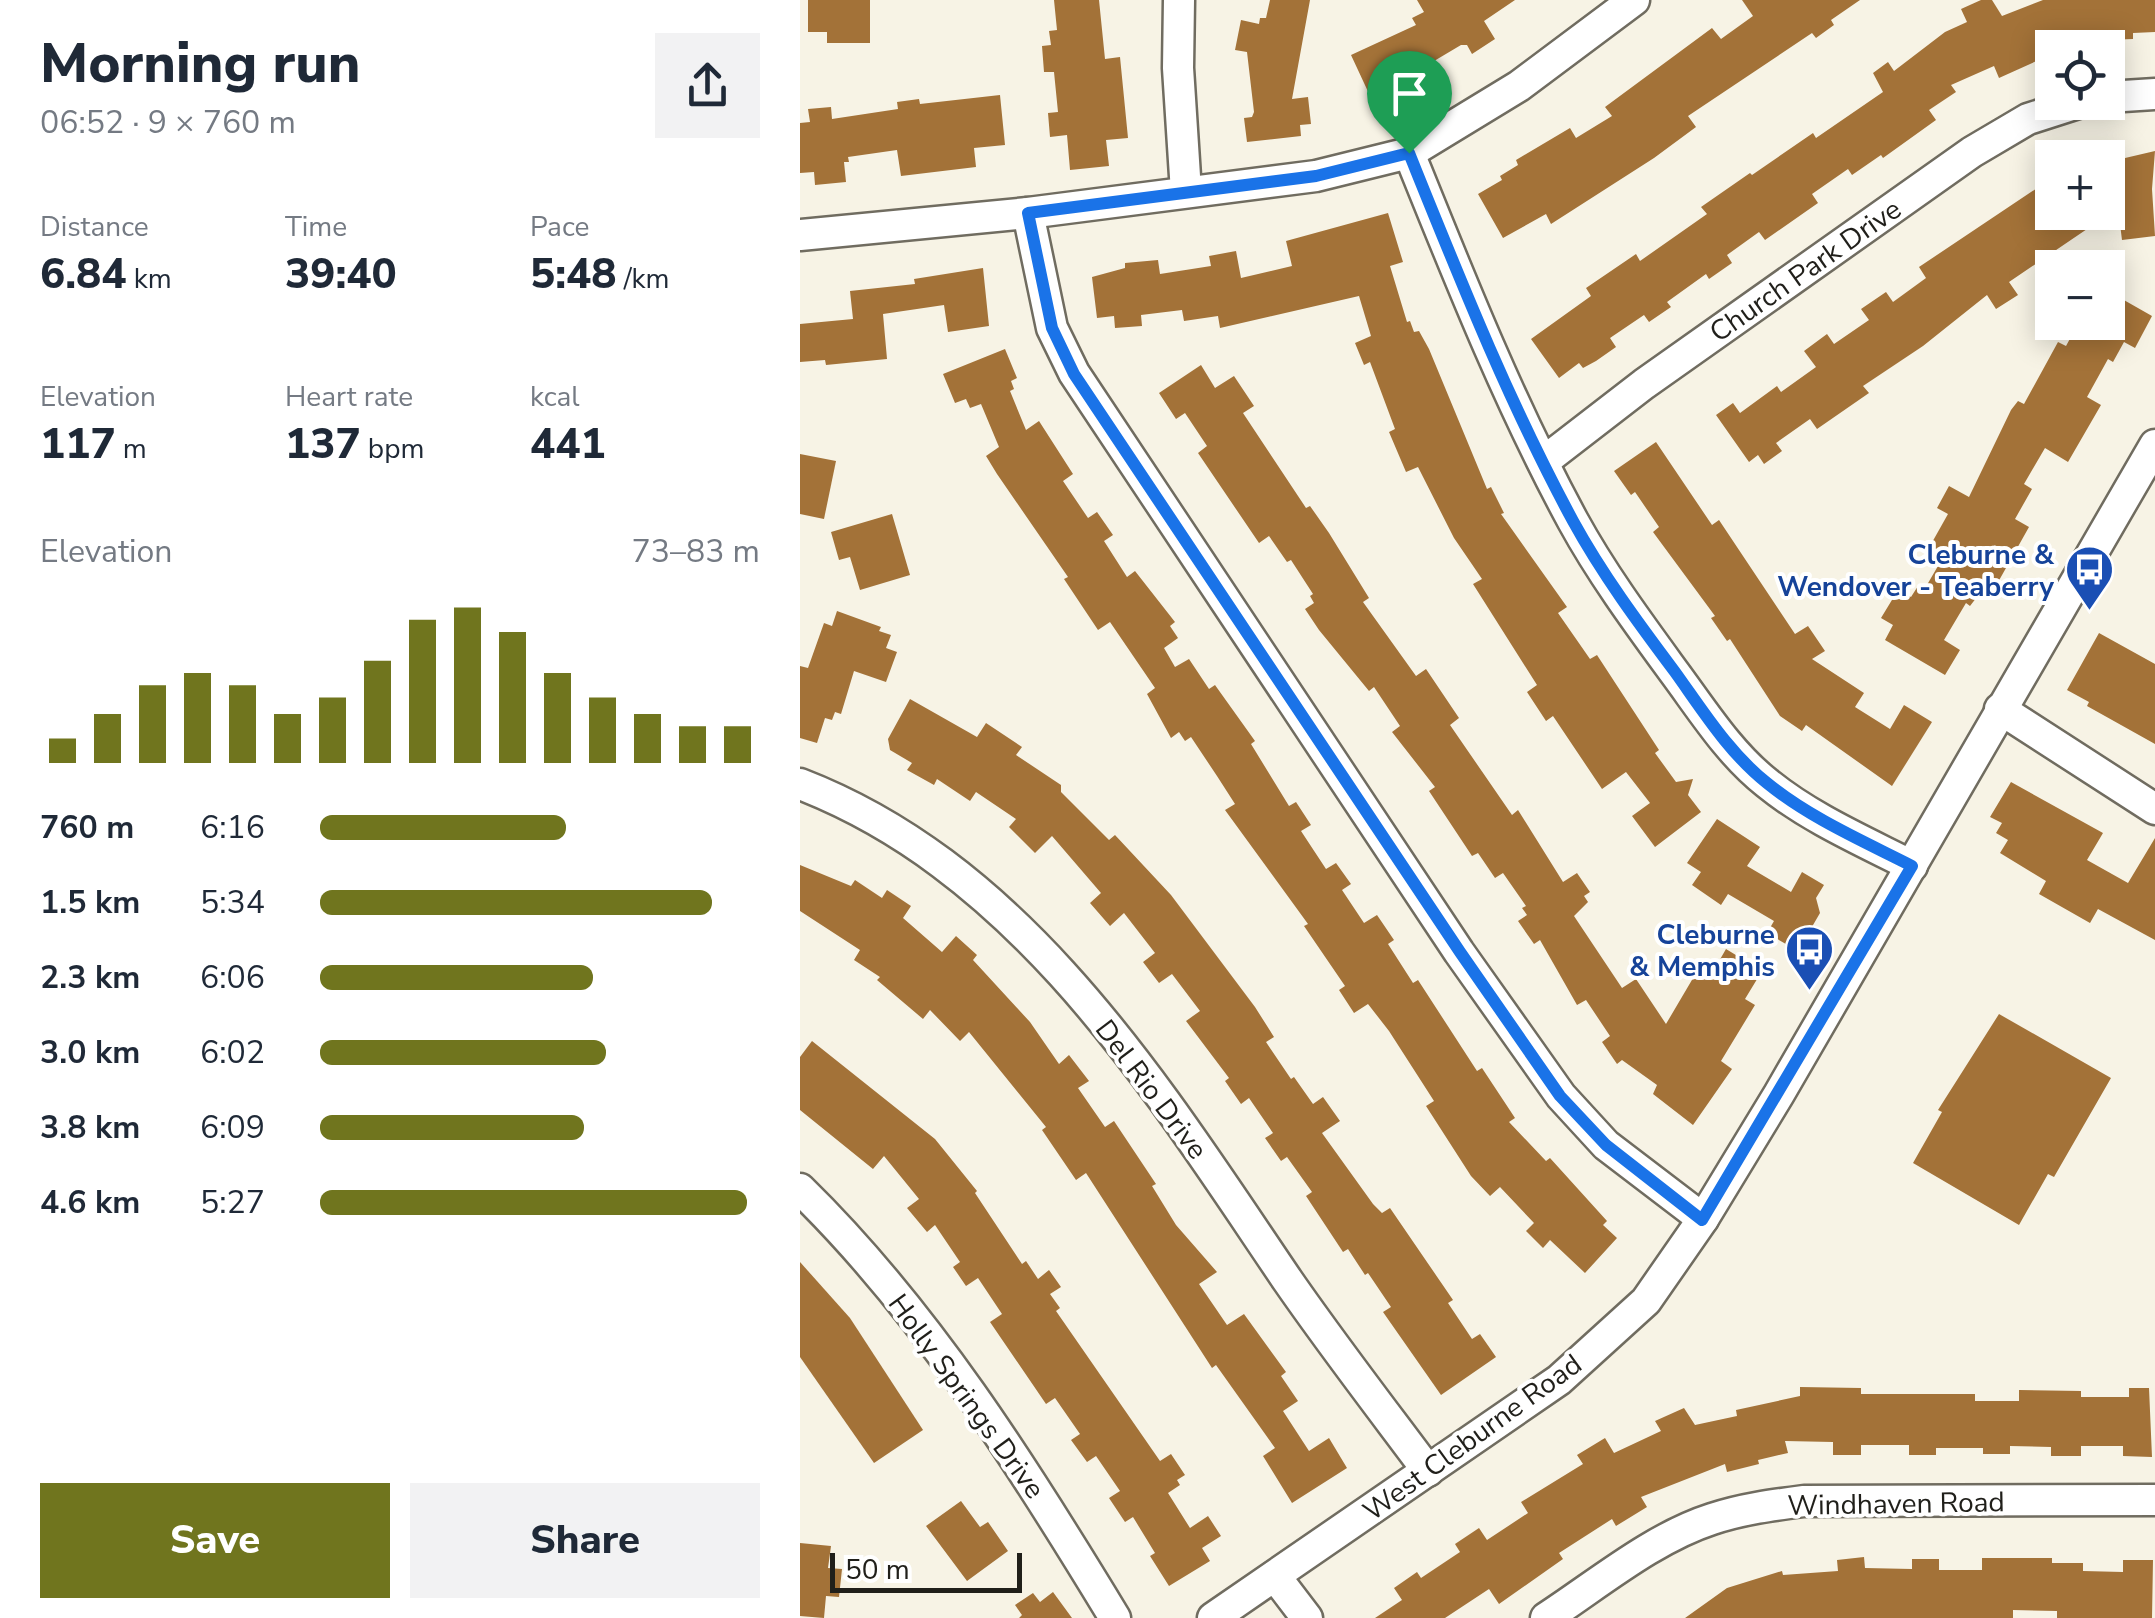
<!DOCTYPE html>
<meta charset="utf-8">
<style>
:root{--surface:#fff;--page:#f2f2f3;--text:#1f2937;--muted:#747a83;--accent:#70751e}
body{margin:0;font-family:"Nunito Sans",sans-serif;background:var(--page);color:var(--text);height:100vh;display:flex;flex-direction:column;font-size:38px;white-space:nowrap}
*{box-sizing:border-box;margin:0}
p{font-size:32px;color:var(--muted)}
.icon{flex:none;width:55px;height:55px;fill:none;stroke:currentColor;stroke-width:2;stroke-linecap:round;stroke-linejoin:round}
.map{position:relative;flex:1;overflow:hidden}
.sheet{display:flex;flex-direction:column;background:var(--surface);width:800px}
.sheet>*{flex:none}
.fabs{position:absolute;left:1235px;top:30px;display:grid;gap:20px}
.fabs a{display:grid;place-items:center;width:90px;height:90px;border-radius:0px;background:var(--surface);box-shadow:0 5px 25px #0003;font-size:50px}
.scale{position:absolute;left:30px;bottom:25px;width:192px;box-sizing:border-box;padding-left:10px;border:5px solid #201f1a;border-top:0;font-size:28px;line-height:35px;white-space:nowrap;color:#201f1a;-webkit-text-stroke:8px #fff;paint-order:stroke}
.pin{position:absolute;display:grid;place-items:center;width:85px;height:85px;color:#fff;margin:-102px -42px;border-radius:50% 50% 50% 0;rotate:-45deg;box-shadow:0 0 10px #0007}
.pin .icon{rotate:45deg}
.round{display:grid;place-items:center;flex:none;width:105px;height:105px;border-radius:0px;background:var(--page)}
.head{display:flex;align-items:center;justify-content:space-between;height:170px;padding:0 40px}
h1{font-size:55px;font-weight:800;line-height:75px}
.figures{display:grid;grid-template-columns:repeat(3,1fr);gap:15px;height:170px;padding:10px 40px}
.figures div{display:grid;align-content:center}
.figures b{font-size:42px;font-weight:800}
.figures small{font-size:28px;font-weight:400}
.figures p{font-size:28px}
.chart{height:280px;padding:20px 40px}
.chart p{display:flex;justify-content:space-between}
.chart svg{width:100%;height:180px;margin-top:10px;stroke:var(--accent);stroke-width:6}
.button{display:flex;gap:20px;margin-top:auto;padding:20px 40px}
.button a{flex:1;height:115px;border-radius:0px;background:var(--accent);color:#fff;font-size:40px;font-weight:800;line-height:115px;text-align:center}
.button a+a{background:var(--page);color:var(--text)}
ul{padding:0 40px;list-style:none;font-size:32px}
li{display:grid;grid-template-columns:160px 120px 1fr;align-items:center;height:75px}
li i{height:25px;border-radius:12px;background:var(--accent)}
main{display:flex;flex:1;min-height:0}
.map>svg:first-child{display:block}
.building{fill:#a37238}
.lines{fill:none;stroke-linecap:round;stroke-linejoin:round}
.minor-casing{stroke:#706c60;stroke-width:35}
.minor{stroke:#fff;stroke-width:30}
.route-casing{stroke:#fff;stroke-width:20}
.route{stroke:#1a73e8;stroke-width:12}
.labels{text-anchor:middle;stroke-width:8;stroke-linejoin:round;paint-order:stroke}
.street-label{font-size:28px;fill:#201f1a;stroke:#fff}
.transit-label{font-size:28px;font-weight:bold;fill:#164399;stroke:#fff;text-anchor:end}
</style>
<main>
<section class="sheet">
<div class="head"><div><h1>Morning run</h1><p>06:52 · 9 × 760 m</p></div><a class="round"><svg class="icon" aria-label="share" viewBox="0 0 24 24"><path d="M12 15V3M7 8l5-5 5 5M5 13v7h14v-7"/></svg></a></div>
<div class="figures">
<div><p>Distance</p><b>6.84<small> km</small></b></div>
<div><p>Time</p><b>39:40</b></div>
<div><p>Pace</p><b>5:48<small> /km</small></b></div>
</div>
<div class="figures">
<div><p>Elevation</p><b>117<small> m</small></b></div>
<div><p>Heart rate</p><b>137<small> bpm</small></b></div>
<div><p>kcal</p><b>441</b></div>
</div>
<div class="chart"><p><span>Elevation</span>73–83 m</p>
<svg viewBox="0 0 160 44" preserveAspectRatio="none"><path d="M5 44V38M15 44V32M25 44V25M35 44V22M45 44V25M55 44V32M65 44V28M75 44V19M85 44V9M95 44V6M105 44V12M115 44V22M125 44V28M135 44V32M145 44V35M155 44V35"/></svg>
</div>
<ul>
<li><b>760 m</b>6:16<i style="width:56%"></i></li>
<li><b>1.5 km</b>5:34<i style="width:89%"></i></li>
<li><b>2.3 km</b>6:06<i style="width:62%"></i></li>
<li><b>3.0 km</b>6:02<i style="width:65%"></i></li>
<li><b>3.8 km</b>6:09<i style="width:60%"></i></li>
<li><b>4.6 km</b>5:27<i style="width:97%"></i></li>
</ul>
<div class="button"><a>Save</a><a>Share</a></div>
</section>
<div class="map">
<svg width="1355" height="1618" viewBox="0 0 1355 1618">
<rect width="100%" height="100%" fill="#f7f3e5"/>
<g class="building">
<path d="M8 0H70V43H27V32H8Z"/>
<path d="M254 0H299L305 59 320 57 328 138 306 140 309 166 270 170 267 135 250 137 248 113 258 112 254 72H244L242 46 251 45 249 31 257 30Z"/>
<path d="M470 0H510L492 99 508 97 511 124 500 125 501 136 447 142 444 118 452 117 454 112 447 52 435 50 441 20 459 24 460 18H466Z"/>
<path d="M617 0H715L684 21 695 39 672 54 667 45H661L624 67 628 75 571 98 551 55 616 25 612 18 624 12Z"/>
<path d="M942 0H1060L1031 20 1034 25 1016 38 1012 33 888 116 896 127 854 158 751 224 746 214 703 238 678 194 702 180 700 176 718 165 716 160 770 128 776 138 812 116 805 107 912 28 921 39 953 16Z"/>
<path d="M1181 0H1192L1202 16 1243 0H1355V32L1333 33V39L1282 41 1252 48V54L1199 78 1194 66 1151 85 1156 92 1129 110 1136 120 1083 158 1081 155 1052 175 1048 169 1012 194 1018 203 965 240 959 232 927 255 932 263 909 279 906 274 867 302 871 307 849 322 844 315 810 338 816 347 796 361 783 368 779 363 759 378 731 339 791 296 786 288 836 254 840 261 907 214 901 207 950 173 952 175 1013 133 1016 138 1083 92 1073 73 1088 62 1094 71 1145 32 1167 22 1161 9Z"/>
<path d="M200 95 205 145 174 148 176 167 101 176 97 150 48 157 49 162H44L46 182 15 185 14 172 0 173V123L10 122 8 109 31 107 32 119 98 109 97 102 119 99 120 104Z"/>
<path d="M1355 151 1352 189 1355 236 1322 240 1318 208 1209 282 1218 295 1196 309 1187 295 1123 346 1063 386 1069 393 1017 429 1010 419 976 443 982 451 964 464 958 455 949 462 916 415 933 403 940 413 977 386 981 392 1016 367 1004 351 1027 334 1034 344 1069 320 1061 309 1086 292 1093 302 1126 278 1119 267 1252 178V212H1308V162Z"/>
<path d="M588 213 603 262 590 266 607 322 610 321 614 332 619 331 629 349 687 489 691 487 704 513 701 514 767 607 758 613 790 659 797 655 859 750 855 753 876 782 893 779 888 795 901 812 855 847 832 816 850 803 826 772 802 789 753 716 746 721 727 692 737 685 673 584 682 579 654 538 618 467 606 472 589 432 595 429 570 362 564 365 555 343 571 336 559 296 420 328 418 316 384 321 382 310 341 315 342 326 315 328 314 316 297 318 292 277 325 268V263L358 260 360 274 411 266 409 256 436 251 441 278 492 266 486 241Z"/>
<path d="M183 268 189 326 148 332 144 305 83 314 87 359 26 365 25 360 0 362V324L53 319 50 291 115 284 114 279Z"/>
<path d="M1308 291 1352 316 1335 348 1324 342 1313 362 1308 359 1287 397 1301 405 1268 462 1245 448 1224 484 1232 489 1215 519 1229 527 1197 584 1190 580 1170 606 1166 603 1144 640 1160 650 1145 675 1085 640 1093 625 1081 618 1098 590 1111 597 1118 586 1124 590 1145 554 1130 546 1148 514 1137 508 1149 486 1169 497 1211 410 1218 401 1224 404 1258 342 1266 346 1279 322H1308Z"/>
<path d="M205 349 217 378 211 381 214 389 210 391 226 430 239 421 273 474 263 481 288 518 297 512 313 535 304 541 327 577 335 571 375 622 370 626 378 638 364 648 375 667 389 659 409 689 415 685 455 741 451 744 489 806 496 802 511 825 501 831 526 869 536 863 551 884 542 890 564 923 577 915 594 940 588 944 613 983 618 980 677 1071 682 1068 715 1118 709 1122 746 1161 750 1158 807 1221 803 1225 817 1238 785 1273 750 1240 743 1248 726 1231 734 1223 700 1187 690 1196 671 1176 626 1106 634 1101 589 1031 568 1004 554 1013 539 990 545 986 504 926 508 924 425 810 435 804 417 776 391 737 385 741 379 732 371 738 347 694 355 688 310 622 298 630 264 579 268 577 197 474 186 456 199 447 181 404 170 408 166 399 155 403 143 374Z"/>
<path d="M401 365 415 388 434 376 454 406 443 413 506 508 510 506 529 533 569 598 563 602 616 676 626 669 659 718 650 725 712 815 718 810 763 882 777 873 790 892 784 896 788 902 774 916 822 988 836 979 866 1024 899 968 911 975 926 949 962 971 945 999 955 1005 921 1061 932 1069 893 1125 853 1094 857 1085 822 1060 817 1064 802 1042 810 1036 786 1000 777 1005 740 940 734 944 718 921 727 915 722 908 726 906 703 873 695 878 678 853 672 856 629 791 635 787 592 732 600 726 574 687 569 691 519 630 505 609 514 603 510 596 513 594 491 560 487 562 469 536 459 543 398 453 407 446 385 413 376 419 359 393Z"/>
<path d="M856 442 912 525 919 520 995 634 1008 626 1025 651 1012 659 1064 693 1055 707 1090 729 1104 705 1132 722 1092 786 1006 725 1002 731 980 716 930 639 927 641 911 618 915 616 853 532 859 527 835 492 831 495 814 471Z"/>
<path d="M0 454 36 461 24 519 0 514Z"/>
<path d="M92 514 110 575 60 590 50 557 39 560 31 532Z"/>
<path d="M37 611 81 627 79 631 91 635 86 648 97 652 86 682 54 671 41 714 35 712 32 720 25 718 17 743 0 738V666L8 668 24 623 32 626Z"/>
<path d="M1299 633 1355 664V744L1287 706 1289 702 1267 690Z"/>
<path d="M110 699 177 737 186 723 222 747 216 755 261 785V792L309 840 315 835 371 895 455 1007 474 1037 466 1042 491 1079 494 1077 513 1104 523 1097 540 1121 522 1133 573 1204 582 1213 590 1208 653 1300 648 1303 672 1339 680 1334 696 1357 641 1395 583 1312 591 1307 568 1273 565 1275 548 1249 543 1252 506 1196 512 1192 487 1157 481 1161 465 1138 473 1133 449 1098 441 1104 425 1081 429 1078 386 1021 400 1011 372 974 359 983 343 962 355 953 324 913 310 926 290 903 301 893 252 836 235 853 209 827 216 819 176 792 170 801 137 779 134 785 107 770 112 763 90 750 88 739Z"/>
<path d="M1211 782 1303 833 1287 860 1328 883 1355 838V940L1298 909 1290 923 1239 894 1246 881 1200 853 1208 840 1196 833 1202 823 1190 817Z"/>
<path d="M917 819 960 847 947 866 991 892 1002 872 1024 885 1016 898 1020 913 998 951 967 933 974 921 928 894 921 905 892 885 901 872 887 863Z"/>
<path d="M0 865 51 886 55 880 82 898 87 890 111 906 103 918 142 952 156 936 177 955 173 960 230 1022 259 1064 269 1055 289 1081 278 1088 305 1127 314 1121 356 1184 352 1186 376 1225 417 1272 399 1284 427 1325 444 1314 486 1372 481 1376 498 1401 483 1411 509 1451 529 1438 547 1468 492 1503 463 1456 475 1448 416 1365 412 1368 286 1173 276 1180 242 1130 246 1127 169 1032 160 1041 130 1010 123 1019 77 980 80 977 54 960 60 950 0 911Z"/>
<path d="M1199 1014 1311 1078 1254 1177 1248 1174 1219 1225 1113 1163 1142 1112 1138 1110Z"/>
<path d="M12 1041 135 1139 177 1191 175 1193 222 1264 226 1261 238 1279 249 1270 261 1287 250 1294 260 1308 256 1311 360 1461 371 1454 385 1475 377 1480 380 1485 368 1493 390 1528 408 1516 421 1536 402 1548 410 1561 369 1586 350 1556 355 1553 333 1517 325 1522 309 1498 320 1491 296 1456 287 1462 271 1440 280 1434 255 1398 246 1404 190 1322 202 1314 178 1278 166 1286 153 1267 160 1262 135 1225 127 1232 107 1208 119 1199 84 1156 73 1169 0 1110V1057Z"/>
<path d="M0 1262 50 1318 123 1430 74 1463 0 1357Z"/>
<path d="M1000 1387 1061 1388V1394H1175V1401H1219V1390L1281 1391V1397H1329V1388H1349L1352 1457 1323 1456V1446H1281V1456H1251V1447L1210 1446V1454H1183V1448H1136V1455H1109V1445H1061V1455H1033V1442L985 1441 988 1453 958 1460 959 1464 927 1472 925 1464 841 1497 847 1507 816 1526 812 1519 759 1553 763 1559 699 1604 689 1589 645 1618H575L602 1600 594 1588 617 1572 621 1578 660 1552 655 1544 679 1528 687 1540 728 1513 721 1502 783 1464 777 1455 805 1438 814 1453 861 1431 855 1421 884 1408 895 1425 937 1416 936 1410 1000 1396Z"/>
<path d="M161 1501 180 1527 188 1522 208 1551 167 1581 126 1526Z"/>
<path d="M0 1543 31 1546 28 1568 42 1569 39 1597 26 1596 24 1618 0 1616Z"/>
<path d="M1064 1557 1065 1568 1112 1569V1559H1139V1570H1182V1558H1252V1563H1283V1571L1323 1572V1560H1353L1352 1618H1257V1611L1213 1610V1618H885L927 1588 982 1571 983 1575 1038 1571 1037 1560Z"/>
<path d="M253 1592 272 1618H219L222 1615 215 1605 233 1593 240 1602Z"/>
</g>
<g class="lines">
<defs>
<g id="minor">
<path d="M379 0 378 68 386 192"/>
<path d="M1308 97 1355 94"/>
<path d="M609 153C659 277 709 403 773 521 802 574 839 624 874 672 903 711 929 753 967 783 1010 818 1063 841 1112 866"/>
<path d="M228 213 252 328 274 373 659 952 761 1096 806 1145 903 1219"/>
<path d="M0 235 228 213 516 176 609 153 719 86 834 0"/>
<path d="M743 462 844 384 1172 152 1228 119 1281 102"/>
<path d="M1200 709 1355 809"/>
<path d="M0 784C225 871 359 1091 488 1281 533 1346 581 1408 628 1471"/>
<path d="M0 1189C126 1312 224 1468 315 1618"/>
<path d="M475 1576 507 1618"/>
<path d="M413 1618 759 1380 846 1301 903 1219 979 1094 1355 445"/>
<path d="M746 1618C798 1584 853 1538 912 1519 942 1509 973 1505 1004 1501L1355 1500"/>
</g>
</defs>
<use href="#minor" class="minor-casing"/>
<use href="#minor" class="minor"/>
</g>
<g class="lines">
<defs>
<path id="route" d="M609 153C659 277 709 403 773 521 802 574 839 624 875 672 903 711 929 753 967 783 1010 818 1063 841 1112 866L902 1220 806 1145 760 1096 660 952 274 374 252 328 228 213 516 176Z"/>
</defs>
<use href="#route" class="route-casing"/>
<use href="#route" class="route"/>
</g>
<defs>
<symbol id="bus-pin" viewBox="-11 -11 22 30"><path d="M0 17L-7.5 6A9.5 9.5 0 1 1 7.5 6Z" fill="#1a4fb4" stroke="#fff"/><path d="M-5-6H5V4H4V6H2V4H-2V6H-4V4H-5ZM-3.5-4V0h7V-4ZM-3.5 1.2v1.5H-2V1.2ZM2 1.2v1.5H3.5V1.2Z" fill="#fff"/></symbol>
</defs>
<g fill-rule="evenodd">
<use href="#bus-pin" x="1262" y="542" width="55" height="75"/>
<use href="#bus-pin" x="982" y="922" width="55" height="75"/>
</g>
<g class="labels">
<g class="street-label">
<text transform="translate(1005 270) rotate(-35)" y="10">Church Park Drive</text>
<text transform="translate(352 1089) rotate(53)" y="10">Del Rio Drive</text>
<text transform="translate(167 1396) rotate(54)" y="10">Holly Springs Drive</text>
<text transform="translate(672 1437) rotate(-36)" y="10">West Cleburne Road</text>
<text transform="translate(1096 1503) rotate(-1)" y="10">Windhaven Road</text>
</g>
<g class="transit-label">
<text x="1254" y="564">Cleburne &amp;<tspan x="1254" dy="32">Wendover - Teaberry</tspan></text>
<text x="975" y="944">Cleburne<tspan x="975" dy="32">&amp; Memphis</tspan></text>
</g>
</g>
</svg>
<div class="fabs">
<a><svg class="icon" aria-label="locate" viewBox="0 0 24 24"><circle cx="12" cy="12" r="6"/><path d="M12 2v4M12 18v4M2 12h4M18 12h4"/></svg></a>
<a>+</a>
<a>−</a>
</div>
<div class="scale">50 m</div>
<div class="pin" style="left:609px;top:153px;background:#1e9e55"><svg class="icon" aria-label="arrive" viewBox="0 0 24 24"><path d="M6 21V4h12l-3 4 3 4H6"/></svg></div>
</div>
</main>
